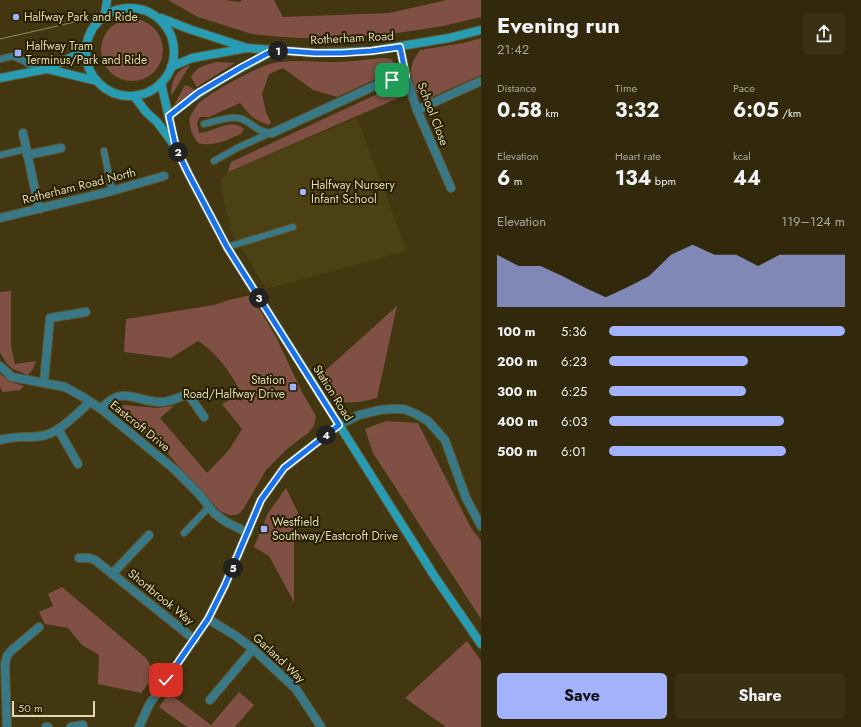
<!DOCTYPE html>
<meta charset="utf-8">
<style>
:root{--surface:#32290c;--page:#3a3115;--text:#f1f3f6;--muted:#a8a69d;--accent:#a2b2fd}
body{margin:0;font-family:Jost,sans-serif;background:var(--page);color:var(--text);height:100vh;display:flex;flex-direction:column;font-size:15px;white-space:nowrap}
*{box-sizing:border-box;margin:0}
p{font-size:13px;color:var(--muted)}
.icon{flex:none;width:22px;height:22px;fill:none;stroke:currentColor;stroke-width:2;stroke-linecap:round;stroke-linejoin:round}
.map{position:relative;flex:1;overflow:hidden}
.side{display:flex;flex-direction:column;background:var(--surface);width:380px}
.side>*{flex:none}
.scale{position:absolute;left:12px;bottom:10px;width:83px;box-sizing:border-box;padding-left:4px;border:2px solid #e0d7b3;border-top:0;font-size:11px;line-height:14px;white-space:nowrap;color:#e0d7b3;-webkit-text-stroke:3px #271f01;paint-order:stroke}
.pin{position:absolute;display:grid;place-items:center;width:34px;height:34px;color:#fff;margin:-17px;border-radius:8px;box-shadow:0 2px 6px #0006}
.km{position:absolute;width:20px;height:20px;margin:-10px;border-radius:50%;background:#222;color:#fff;font-size:11px;line-height:20px;text-align:center}
.round{display:grid;place-items:center;flex:none;width:42px;height:42px;border-radius:6px;background:var(--page)}
.head{display:flex;align-items:center;justify-content:space-between;height:68px;padding:0 16px}
h1{font-size:22px;font-weight:700;line-height:30px}
.stats{display:grid;grid-template-columns:repeat(3,1fr);gap:6px;height:68px;padding:4px 16px}
.stats div{display:grid;align-content:center}
.stats b{font-size:20px;font-weight:700}
.stats small{font-size:11px;font-weight:400}
.stats p{font-size:11px}
.chart{height:112px;padding:8px 16px}
.chart p{display:flex;justify-content:space-between}
.chart svg{width:100%;height:72px;margin-top:4px;fill:var(--accent);opacity:.7}
.primary-button{display:flex;gap:8px;margin-top:auto;padding:8px 16px}
.primary-button a{flex:1;height:46px;border-radius:6px;background:var(--accent);color:#111;font-size:16px;font-weight:700;line-height:46px;text-align:center}
.primary-button a+a{background:var(--page);color:var(--text)}
ul{padding:0 16px;list-style:none;font-size:13px}
li{display:grid;grid-template-columns:64px 48px 1fr;align-items:center;height:30px}
li i{height:10px;border-radius:5px;background:var(--accent)}
main{display:flex;flex:1;min-height:0}
.map>svg:first-child{display:block}
.built{fill:#4c4114}
.green{fill:#805044}
.lines{fill:none;stroke-linecap:round;stroke-linejoin:round}
.service-casing{stroke:#5e542d;stroke-width:8}
.minor-casing{stroke:#5e542d;stroke-width:10}
.secondary-casing{stroke:#5e542d;stroke-width:10}
.service{stroke:#397987;stroke-width:6}
.minor{stroke:#397987;stroke-width:8}
.secondary{stroke:#279cb3;stroke-width:8}
.tram{stroke:#938963;stroke-width:1}
.route-casing{stroke:#fff;stroke-width:8}
.route{stroke:#1a73e8;stroke-width:5}
.poi-dot{fill:#a2b2fd;stroke:#271f01;stroke-width:1.5}
.labels{text-anchor:middle;stroke-width:4;stroke-linejoin:round;paint-order:stroke}
.poi-label{font-size:12px;fill:#e0d7b3;stroke:#271f01;text-anchor:start}
.street-label{font-size:12px;fill:#e0d7b3;stroke:#271f01}
</style>
<main>
<div class="map">
<svg width="481" height="727" viewBox="0 0 481 727">
<rect width="100%" height="100%" fill="#423710"/>
<path class="built" d="M357 118 407 251 266 289 231 231 224 204 221 180 228 172 244 165Z"/>
<g class="green">
<path d="M168 0H225L240 2 242 0H274L283 17 389 13 447 0H481V17L443 26 384 35 324 39 281 37 252 34 198 17Z"/>
<circle cx="132" cy="50" r="31"/>
<path d="M481 38V75L430 98 423 97 416 91 410 72 413 61 420 50 463 43Z"/>
<path d="M384 58 391 59 395 64 394 69 391 72 337 97 313 90 283 68 269 74 262 94 266 112 271 123 268 125C252 119 251 116 240 103L209 117H200L197 123 199 133C212 133 231 117 244 129L241 134C227 140 214 147 198 143 193 136 188 127 190 117 192 113 195 108 198 104 209 93 258 66 274 63 294 59 315 62 335 62 351 62 368 59 384 58Z"/>
<path d="M217 62 235 63 197 87 191 77C197 66 205 65 217 62Z"/>
<path d="M190 65 171 96C171 82 175 70 190 65Z"/>
<path d="M185 85 192 88 194 91 176 105 175 103Z"/>
<path d="M394 89 403 96 228 172 231 162 386 90Z"/>
<path d="M11 291V346L15 364 36 361 33 369 28 375 13 369 7 364 0 352V292Z"/>
<path d="M251 295 276 337 302 392 316 416 314 426 308 433 287 449 266 470 244 508 240 513 236 515H229L220 511 194 485 165 450 146 434 116 413 122 406 125 405 156 408 174 406 160 418 207 473 229 450 242 429 222 404 241 394C235 377 214 350 198 341L171 358 124 352 126 319 214 305 229 300Z"/>
<path d="M397 306 377 398C363 401 346 407 334 397 328 392 323 383 318 377Z"/>
<path d="M0 374 11 382 24 386 20 390 3 392 0 387Z"/>
<path d="M386 421 418 423 471 528 481 541V619L373 453 365 429Z"/>
<path d="M286 488 302 521 299 524 292 525 294 532V602L269 556 254 547 268 513Z"/>
<path d="M62 587 146 658C157 675 153 679 141 693L98 684 99 655 82 645 68 628 45 624 39 612 53 606 48 594Z"/>
<path d="M467 641 481 661V727H446L405 698Z"/>
<path d="M239 692 254 705 235 727H187L159 707 169 693 211 725Z"/>
</g>
<g class="lines">
<defs>
<g id="service">
<path d="M0 59 13 56 24 61 37 70"/>
<path d="M204 124C214 122 227 116 238 118 251 120 254 132 272 133"/>
<path d="M104 151 112 191"/>
<path d="M0 155 26 149"/>
<path d="M214 161 237 148 270 133"/>
<path d="M227 247 293 227"/>
<path d="M184 533 209 507"/>
</g>
<g id="minor">
<path d="M400 47 406 76 417 110 451 188"/>
<path d="M417 110 481 81"/>
<path d="M23 133 39 209"/>
<path d="M272 133 381 83 406 76"/>
<path d="M27 155 61 148"/>
<path d="M0 218 112 191 164 176"/>
<path d="M0 366 12 377 65 387 83 397 101 409 174 469 199 494 214 513 226 522 248 533"/>
<path d="M44 382 50 318 86 312"/>
<path d="M101 409C124 383 136 403 162 402 171 402 178 397 186 395L190 397 204 417"/>
<path d="M58 429 78 464"/>
<path d="M0 440C14 436 27 438 41 436 60 433 76 414 90 402"/>
<path d="M79 558H89L95 560 195 640"/>
<path d="M112 574 149 535"/>
<path d="M208 619 236 636 253 649 296 689 321 727"/>
<path d="M210 700 253 649"/>
<path d="M7 727 5 664 7 656 11 651 39 627"/>
<path d="M46 727H48"/>
<path d="M71 727 83 725"/>
<path d="M139 727 149 705 208 619 225 585 261 500 284 468 339 425 359 415 380 410 392 409H404L416 414 428 421 445 440 466 498 481 526"/>
</g>
<g id="secondary">
<circle cx="130" cy="52" r="44"/>
<path d="M105 15 107 0"/>
<path d="M161 18 189 29 247 48"/>
<path d="M171 67 192 58 247 48 315 53 371 51 449 38 481 30"/>
<path d="M47 69 86 50"/>
<path d="M0 78 47 69 97 81"/>
<path d="M161 83 176 148 188 173 227 247 435 577 481 644"/>
<path d="M134 96 146 112 157 122 175 146"/>
<path d="M169 116C201 89 237 70 273 51"/>
</g>
</defs>
<use href="#service" class="service-casing"/>
<use href="#minor" class="minor-casing"/>
<use href="#secondary" class="secondary-casing"/>
<use href="#service" class="service"/>
<use href="#minor" class="minor"/>
<use href="#secondary" class="secondary"/>
<path class="tram" d="M0 39 79 21"/>
</g>
<g class="lines">
<defs>
<path id="route" d="M166 680 208 619 225 585 261 500 284 468 339 425 227 247 188 173 176 148 169 116 198 93 242 67 274 50 315 53H342L371 51 400 47 406 76 392 80"/>
</defs>
<use href="#route" class="route-casing"/>
<use href="#route" class="route"/>
</g>
<g class="poi-dot">
<circle cx="16" cy="17" r="4"/>
<rect x="14" y="49" width="8" height="8" rx="2"/>
<circle cx="303" cy="192" r="4"/>
<rect x="289" y="383" width="8" height="8" rx="2"/>
<rect x="260" y="525" width="8" height="8" rx="2"/>
</g>
<g class="labels">
<g class="poi-label">
<text x="24" y="21">Halfway Park and Ride</text>
<text x="26" y="50">Halfway Tram<tspan x="26" dy="14">Terminus/Park and Ride</tspan></text>
<text x="311" y="189">Halfway Nursery<tspan x="311" dy="14">Infant School</tspan></text>
<text x="285" y="384" text-anchor="end">Station<tspan x="285" dy="14">Road/Halfway Drive</tspan></text>
<text x="272" y="526">Westfield<tspan x="272" dy="14">Southway/Eastcroft Drive</tspan></text>
</g>
<g class="street-label">
<text transform="translate(352 38) rotate(-3)" y="4">Rotherham Road</text>
<text transform="translate(433 114) rotate(69)" y="4">School Close</text>
<text transform="translate(79 186) rotate(-14)" y="4">Rotherham Road North</text>
<text transform="translate(333 393) rotate(58)" y="4">Station Road</text>
<text transform="translate(140 426) rotate(39)" y="4">Eastcroft Drive</text>
<text transform="translate(161 597) rotate(39)" y="4">Shortbrook Way</text>
<text transform="translate(279 658) rotate(43)" y="4">Garland Way</text>
</g>
</g>
</svg>
<div class="scale">50 m</div>
<div class="pin" style="left:392px;top:80px;background:#1e9e55"><svg class="icon" aria-label="arrive" viewBox="0 0 24 24"><path d="M6 21V4h12l-3 4 3 4H6"/></svg></div>
<div class="pin" style="left:166px;top:680px;background:#d93025"><svg class="icon" aria-label="check" viewBox="0 0 24 24"><path d="M5 12l5 5 9-10"/></svg></div>
<b class="km" style="left:278px;top:51px">1</b>
<b class="km" style="left:178px;top:152px">2</b>
<b class="km" style="left:259px;top:298px">3</b>
<b class="km" style="left:326px;top:435px">4</b>
<b class="km" style="left:233px;top:568px">5</b>
</div>
<section class="side">
<div class="head"><div><h1>Evening run</h1><p>21:42</p></div><a class="round"><svg class="icon" aria-label="share" viewBox="0 0 24 24"><path d="M12 15V3M7 8l5-5 5 5M5 13v7h14v-7"/></svg></a></div>
<div class="stats">
<div><p>Distance</p><b>0.58<small> km</small></b></div>
<div><p>Time</p><b>3:32</b></div>
<div><p>Pace</p><b>6:05<small> /km</small></b></div>
</div>
<div class="stats">
<div><p>Elevation</p><b>6<small> m</small></b></div>
<div><p>Heart rate</p><b>134<small> bpm</small></b></div>
<div><p>kcal</p><b>44</b></div>
</div>
<div class="chart"><p><span>Elevation</span>119–124 m</p>
<svg viewBox="0 0 160 44" preserveAspectRatio="none"><path d="M0 44V12L10 19L20 19L30 25L40 32L50 38L60 32L70 25L80 12L90 6L100 12L110 12L120 19L130 12L140 12L150 12L160 12V44z"/></svg>
</div>
<ul>
<li><b>100 m</b>5:36<i style="width:100%"></i></li>
<li><b>200 m</b>6:23<i style="width:59%"></i></li>
<li><b>300 m</b>6:25<i style="width:58%"></i></li>
<li><b>400 m</b>6:03<i style="width:74%"></i></li>
<li><b>500 m</b>6:01<i style="width:75%"></i></li>
</ul>
<div class="primary-button"><a>Save</a><a>Share</a></div>
</section>
</main>
